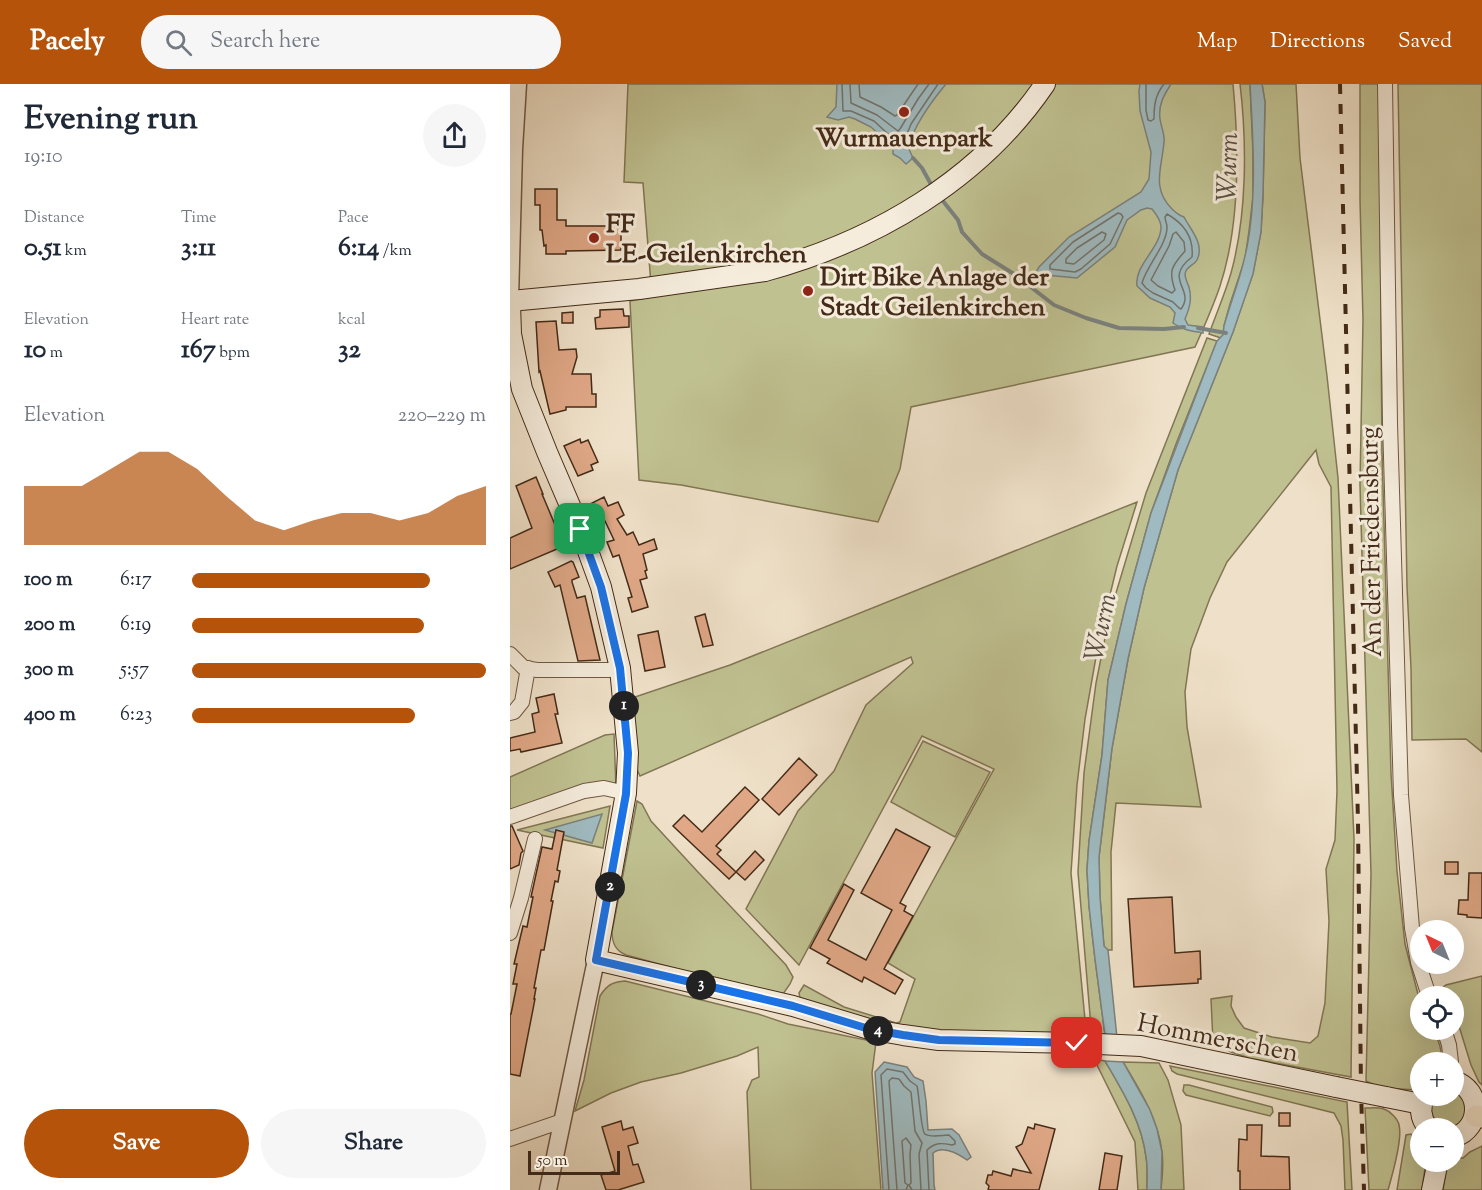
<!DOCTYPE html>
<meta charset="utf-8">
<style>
:root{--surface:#fff;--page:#f6f6f7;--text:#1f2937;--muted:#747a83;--accent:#b45309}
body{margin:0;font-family:"Sorts Mill Goudy",serif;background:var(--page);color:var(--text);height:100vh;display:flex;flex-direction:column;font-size:22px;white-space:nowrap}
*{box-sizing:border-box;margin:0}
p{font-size:20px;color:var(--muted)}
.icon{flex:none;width:33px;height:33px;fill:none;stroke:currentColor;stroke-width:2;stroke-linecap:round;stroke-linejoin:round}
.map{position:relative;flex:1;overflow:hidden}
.side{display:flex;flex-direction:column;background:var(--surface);width:510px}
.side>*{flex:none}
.needle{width:39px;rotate:317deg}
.tools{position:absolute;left:900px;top:836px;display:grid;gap:12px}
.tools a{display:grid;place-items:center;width:54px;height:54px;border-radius:50%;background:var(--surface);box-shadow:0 6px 24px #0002;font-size:30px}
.scale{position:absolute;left:18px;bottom:15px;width:92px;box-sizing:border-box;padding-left:6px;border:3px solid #442b18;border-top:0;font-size:16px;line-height:21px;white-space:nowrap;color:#442b18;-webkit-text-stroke:4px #f5ecdc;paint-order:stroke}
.pin{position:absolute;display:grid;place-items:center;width:51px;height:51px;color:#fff;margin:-26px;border-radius:12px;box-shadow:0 3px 9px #0006}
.km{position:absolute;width:30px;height:30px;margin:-15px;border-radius:50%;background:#222;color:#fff;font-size:16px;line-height:30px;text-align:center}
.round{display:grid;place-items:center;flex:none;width:63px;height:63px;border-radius:32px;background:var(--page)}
.summary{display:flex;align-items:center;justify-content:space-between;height:102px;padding:0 24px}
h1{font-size:33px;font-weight:700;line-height:45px}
.metrics{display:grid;grid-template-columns:repeat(3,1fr);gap:9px;height:102px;padding:6px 24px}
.metrics div{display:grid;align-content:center}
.metrics b{font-size:26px;font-weight:700}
.metrics small{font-size:16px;font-weight:400}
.metrics p{font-size:16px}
.chart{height:168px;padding:12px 24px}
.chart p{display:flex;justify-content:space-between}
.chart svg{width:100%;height:108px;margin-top:6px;fill:var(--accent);opacity:.7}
.cta{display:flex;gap:12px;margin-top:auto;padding:12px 24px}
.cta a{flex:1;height:69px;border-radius:36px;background:var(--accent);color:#fff;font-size:24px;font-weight:700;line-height:69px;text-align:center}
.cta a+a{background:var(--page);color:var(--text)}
ul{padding:0 24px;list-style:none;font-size:20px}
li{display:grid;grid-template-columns:96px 72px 1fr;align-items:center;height:45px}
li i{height:15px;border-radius:8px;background:var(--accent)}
header{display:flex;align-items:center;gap:36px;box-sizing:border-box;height:84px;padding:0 30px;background:var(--accent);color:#fff}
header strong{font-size:28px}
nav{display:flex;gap:33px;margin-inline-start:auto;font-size:21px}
.search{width:420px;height:54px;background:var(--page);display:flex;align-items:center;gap:15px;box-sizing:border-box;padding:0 21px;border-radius:33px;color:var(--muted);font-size:22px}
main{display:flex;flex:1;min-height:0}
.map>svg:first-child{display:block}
.green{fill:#c0c191;stroke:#827654;stroke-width:1.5}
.water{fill:#9fbbc1;stroke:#7b817d;stroke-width:1.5}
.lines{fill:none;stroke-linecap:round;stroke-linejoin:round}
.shore{stroke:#72736c;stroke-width:1.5}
.stream{stroke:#7b817d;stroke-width:4}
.building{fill:#e0a887;stroke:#442b18;stroke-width:1.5}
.minor-casing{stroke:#6f5844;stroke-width:16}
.tertiary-casing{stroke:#6f5844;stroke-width:19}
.secondary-casing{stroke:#442b18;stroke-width:22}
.primary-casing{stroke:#442b18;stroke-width:23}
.minor{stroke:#f5ecdc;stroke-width:14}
.tertiary{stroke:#f5ecdc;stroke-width:16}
.secondary{stroke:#f5ecdc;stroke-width:20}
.primary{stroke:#efe1c9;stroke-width:21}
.rail{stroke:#442b18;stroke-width:4;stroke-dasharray:10 10;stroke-linecap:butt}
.secondary-bridge-casing{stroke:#442b18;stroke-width:22;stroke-linecap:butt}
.secondary-bridge{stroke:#f5ecdc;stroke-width:20}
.route-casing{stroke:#fff;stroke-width:12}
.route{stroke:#1a73e8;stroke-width:8}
.poi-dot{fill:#8f2418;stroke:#f5ecdc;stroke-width:2}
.labels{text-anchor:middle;stroke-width:6;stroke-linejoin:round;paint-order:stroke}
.poi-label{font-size:26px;font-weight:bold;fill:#442b18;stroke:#f5ecdc;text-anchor:start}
.street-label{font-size:26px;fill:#442b18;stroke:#f5ecdc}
.water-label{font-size:27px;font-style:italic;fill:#5b4f42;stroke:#f5ecdc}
</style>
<header>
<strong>Pacely</strong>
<div class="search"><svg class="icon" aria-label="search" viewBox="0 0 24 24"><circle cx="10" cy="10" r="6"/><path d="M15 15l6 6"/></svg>Search here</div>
<nav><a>Map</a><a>Directions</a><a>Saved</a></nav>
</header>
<main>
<section class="side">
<div class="summary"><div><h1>Evening run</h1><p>19:10</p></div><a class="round"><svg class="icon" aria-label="share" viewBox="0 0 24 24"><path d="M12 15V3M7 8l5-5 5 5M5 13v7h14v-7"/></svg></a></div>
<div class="metrics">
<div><p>Distance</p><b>0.51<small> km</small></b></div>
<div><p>Time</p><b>3:11</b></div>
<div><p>Pace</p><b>6:14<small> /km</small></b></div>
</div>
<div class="metrics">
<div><p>Elevation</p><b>10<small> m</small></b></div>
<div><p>Heart rate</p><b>167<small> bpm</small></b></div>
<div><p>kcal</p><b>32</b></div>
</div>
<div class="chart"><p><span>Elevation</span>220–229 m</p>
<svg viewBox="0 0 160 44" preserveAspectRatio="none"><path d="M0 44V20L10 20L20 20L30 13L40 6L50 6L60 13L70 24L80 34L90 38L100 34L110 31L120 31L130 34L140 31L150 24L160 20V44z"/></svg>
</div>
<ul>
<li><b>100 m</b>6:17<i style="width:81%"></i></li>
<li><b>200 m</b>6:19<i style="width:79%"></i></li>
<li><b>300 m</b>5:57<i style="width:100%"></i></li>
<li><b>400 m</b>6:23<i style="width:76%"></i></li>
</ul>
<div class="cta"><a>Save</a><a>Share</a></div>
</section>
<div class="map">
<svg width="972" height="1106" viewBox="0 0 972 1106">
<rect width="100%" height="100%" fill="#efe1c9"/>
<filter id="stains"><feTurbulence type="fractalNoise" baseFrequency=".00333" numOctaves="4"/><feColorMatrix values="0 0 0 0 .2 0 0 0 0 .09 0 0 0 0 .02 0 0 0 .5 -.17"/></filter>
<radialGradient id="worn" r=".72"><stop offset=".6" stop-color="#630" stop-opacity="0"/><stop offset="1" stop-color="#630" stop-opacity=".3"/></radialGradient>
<g class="green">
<path d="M118 0H723C729 64 730 141 710 202 703 223 694 243 685 263L401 323 390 385 368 438 171 401 129 396 120 217 142 213 133 99 114 98Z"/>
<path d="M730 0H740L743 70V113L739 147 735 175 720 220 714 242 713 251 711 254 699 250C706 230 715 210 721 189 737 131 737 59 730 0Z"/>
<path d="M752 0H786L790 74 817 292 828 394 844 755 841 993 739 974 721 968 703 958 701 915 722 912 721 922 726 933 734 944 762 953 800 959 808 952 815 919 819 837 816 785 825 756 827 707 821 403 809 380 806 366 717 478 700 514 681 565 675 608 677 643 691 723 606 719 601 768 602 866H598L594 863 590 813 589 773 602 664 618 575 634 504 668 386 723 248 743 189 751 148 753 111 755 18Z"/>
<path d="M850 0H869L872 367 881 689 887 787 895 860 910 918V945H923C929 956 932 966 932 978H910V1004L908 1006 871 1004 856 997 861 790 850 401 853 236 850 116Z"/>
<path d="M888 0H972V668L956 655 902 656 901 584 897 503Z"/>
<path d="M697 254 707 257 666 360 641 429 616 520 598 596 592 671 579 757 577 786 579 822 585 875 595 951 585 950 581 943 568 788 574 689 586 599 600 529 636 409Z"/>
<path d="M627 418 607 482 589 556 575 635 567 701 561 789 576 946 572 951 473 952 379 942 296 919 290 914 289 909 294 901 334 923 386 939 390 938 405 895 378 879 484 685 412 652 289 881 236 825 288 727 324 687 356 621 403 579 401 573 130 692 124 679 119 615 220 581Z"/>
<path d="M104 650 106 704 0 730V693L95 651Z"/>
<path d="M413 657 480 688 445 753 381 718Z"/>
<path d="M127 717 132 720 141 737 187 787 276 881 283 893 280 900 271 913 116 871C106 867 102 860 102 848Z"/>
<path d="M100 722 93 764 7 746Z"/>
<path d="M972 892V1001L969 998 961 981 944 926V912H936L932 904 936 901Z"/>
<path d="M115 897 248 930 278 940 366 958 362 989 371 1106H241L237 1008 242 996 249 993 248 963 227 972 171 989 131 998 101 1009 65 1027 74 996 90 912C97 901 102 898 115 897Z"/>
<path d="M584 975 595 977C612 1006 632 1038 636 1073 638 1083 637 1095 637 1106H628L625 1058Z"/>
<path d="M613 978 649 979 658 996 671 1041 674 1106H651C652 1094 654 1081 652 1068 648 1035 630 1006 613 978Z"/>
<path d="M660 982 837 1018 842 1106H835L833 1056 831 1042 824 1029 667 990 662 987Z"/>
<path d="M674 1001H679L762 1023 763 1028 760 1032 676 1011 673 1007Z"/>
<path d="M944 1005 955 1011 959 1034 944 1044H927L918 1024 924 1011H944Z"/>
<path d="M855 1024C861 1024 868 1023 874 1025 880 1027 888 1035 889 1041 893 1055 882 1092 878 1106H859Z"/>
<path d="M901 1050C908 1057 910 1068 910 1077H916L912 1106H887L896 1051Z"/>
<path d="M972 1062V1106H933L937 1081 939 1077H944V1074H953L960 1068Z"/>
</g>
<g class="water">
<path d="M327 0H436C421 18 405 40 398 63L403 74 396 80 390 74 383 70V63L361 43 345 35 339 33 328 36 317 33 326 23Z"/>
<path d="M630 0H661C654 11 648 21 650 35 651 43 655 50 654 58 652 84 641 104 662 125 666 129 668 131 674 133 680 145 695 160 687 176 684 182 676 182 675 190 675 194 677 198 679 203 682 215 680 223 675 235L678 241 693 243V249C683 247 672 246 663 239L665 229 660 223 640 214 627 202C624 181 651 164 651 143 651 136 646 130 642 125L637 124 631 126 617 136 605 163 567 194 525 190 529 183 559 153 631 108 639 95 641 68 630 27 629 7Z"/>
<path d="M740 0H752L755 18 753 111 751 148 743 190 723 248 668 386 634 504 618 575 602 664 589 773 590 813 594 862 598 866 607 954 595 951 585 875 579 822 577 786 579 757 592 671 598 596 616 520 641 429 701 272 707 257 713 251 714 242C720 220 729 198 734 176 748 122 743 55 740 0Z"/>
<path d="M92 730 82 759 35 746Z"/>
<path d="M595 977 613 978 640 1026 647 1045 652 1068 651 1106H637C637 1095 638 1083 636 1073 632 1038 612 1006 595 977Z"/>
<path d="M374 978 397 983 404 993 413 997 416 1017 418 1046 442 1045 449 1051 461 1073 457 1076C447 1069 433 1061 423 1069L424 1101 425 1106H373L365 988Z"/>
</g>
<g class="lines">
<g class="shore">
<path d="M332 0 333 27H341L364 37 390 61 393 60 401 40 428 0"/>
<path d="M340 0 341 19 367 31 388 47 390 45 408 15 419 0"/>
<path d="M349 0 350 13 371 23 385 32 387 31 408 0"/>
<path d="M636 0V26L638 36 641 37 644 35C644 22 645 11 654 0"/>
<path d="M608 129 611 130 613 133 600 160 571 185 565 188 540 185V181L563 158Z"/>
<path d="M657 130C673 139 684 153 682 173 652 196 686 205 671 225L669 224 663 218 643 209 636 204 632 199C637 181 657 161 657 143 657 140 655 136 655 133Z"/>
<path d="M592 148 596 150 594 156 564 180 556 179V175L567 164Z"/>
<path d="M666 148 674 158 675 167C662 182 658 186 665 206L662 209 648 202 641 196 659 162 663 150Z"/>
<path d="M379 1106 371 991 377 985 393 988 400 997 407 1002C409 1009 411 1048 415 1050 420 1054 433 1051 439 1051L445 1057V1060L442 1061C432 1059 425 1058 417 1066L419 1106"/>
<path d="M387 1106 379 997 382 994 389 995 394 1002 401 1008 405 1047 412 1059 409 1070 411 1106"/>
<path d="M396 1106 398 1101 395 1099 392 1057 396 1054 401 1061 400 1070 401 1099 399 1101 402 1106"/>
</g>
<g class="stream">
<path d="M403 74 412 84 423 104"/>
<path d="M429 112 448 136 452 148 472 170 504 190 544 221 576 234 609 244 654 245 674 243"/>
<path d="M688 244 716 249"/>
</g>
</g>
<g class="building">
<path d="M25 105H47V136H56V142H111V166L56 167V170H36V161L34 162 32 146H30V121H25Z"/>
<path d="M113 225 114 232H119V243L86 245 85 234 90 233V226Z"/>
<path d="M63 228V239H52V229Z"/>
<path d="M46 237 49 266 66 265 67 273 62 290H81L82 310H86V323H56V326L40 330 30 287 29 288 26 238Z"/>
<path d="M70 355 71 359 78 356 88 378 81 381 83 386 68 392 54 362Z"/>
<path d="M26 393 33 410H32L54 462 0 485V454L22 444 6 402Z"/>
<path d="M94 413 98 422 108 418 114 431 107 435 117 451 123 448 129 461 144 455 147 465 133 470 137 486 135 487 137 494 130 496 138 523 122 528 118 514 122 513 109 471 103 473 97 458 104 456 93 433 87 436 80 420Z"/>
<path d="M61 477 63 478 69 493 62 496V498L67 514 75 512 90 576 68 577 50 501 45 503 38 488Z"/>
<path d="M195 530 203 561 193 563 185 533Z"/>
<path d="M148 547 155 583 135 587 128 551Z"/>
<path d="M44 610 48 630H45L52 659 11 668 10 665 0 667V654L25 648 22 630 29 628 26 614Z"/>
<path d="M289 674 307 691 269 731 252 715Z"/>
<path d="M235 703 249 716 206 762 211 766 207 770 226 788 219 795 163 742 174 731 192 748Z"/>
<path d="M0 742H2L13 767 11 769 9 781 0 785Z"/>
<path d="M386 745 420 763 390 819 396 822 394 827 403 832 374 885 393 896 385 910 354 893 352 898 317 879 320 875 300 864 334 800 344 806 318 856 356 876 382 826 351 809Z"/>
<path d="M46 746 54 748 47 786 50 787 48 798 45 797 41 817H43L34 866H31L24 904H26L24 915H25L10 992 0 990V930H1L7 900H3L7 880H4L13 842 17 843 23 813H21L32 763 42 765Z"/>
<path d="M245 767 254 776 235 796 226 788Z"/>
<rect x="935" y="778" width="13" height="12"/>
<path d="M959 789H972V834L957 833V831L948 830 949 816H958Z"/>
<path d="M662 813 665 869 690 867 691 895H688V899L624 903 618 815Z"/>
<rect x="769" y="1029" width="11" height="13"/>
<path d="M111 1037 113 1046 123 1043 128 1059 118 1062 123 1081 128 1080 134 1098 108 1106H96L91 1091 105 1087 92 1043Z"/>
<path d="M525 1040 545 1045 529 1106H478L479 1102 476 1099 478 1091H482L483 1087 501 1092 503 1085 521 1089 506 1063 512 1060 518 1043 524 1045Z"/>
<path d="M737 1041H752L751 1072 779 1073 780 1106H730V1087H728L729 1055 737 1056Z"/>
<path d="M595 1069 612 1072 607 1106H589Z"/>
</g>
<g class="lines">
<defs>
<g id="minor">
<path d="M875 0 880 339 891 711 902 844 908 878 919 912"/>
<path d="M0 570 14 584 27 586H100L110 584"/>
<path d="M0 629 4 628 12 618 18 584"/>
<path d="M0 733 74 707 94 704 116 709"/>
<path d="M0 849 11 814 25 755"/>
<path d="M934 945 939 961 941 978"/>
<path d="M0 1055 52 1037"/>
</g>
<g id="tertiary">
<path d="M0 215 4 65 8 0"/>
<path d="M38 1106 86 876"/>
</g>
<g id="secondary">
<path d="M0 217 129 205 255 187C365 157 470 96 535 0"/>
<path d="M0 219 1 250 12 305 37 368 70 445 91 503 110 584 118 669 116 709 86 876 283 922 359 945 393 951 429 956 567 959 631 962 826 1003"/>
<path d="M944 997C972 1005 972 1045 944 1053"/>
<path d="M915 1011C909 1023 910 1034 918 1044"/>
<path d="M876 1013 911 1020"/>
<path d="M922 1106 928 1077"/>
</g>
<path id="primary" d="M966 1032 972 1033"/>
</defs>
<use href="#minor" class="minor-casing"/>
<use href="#tertiary" class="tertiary-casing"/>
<use href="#secondary" class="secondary-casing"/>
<use href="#primary" class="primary-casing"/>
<use href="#minor" class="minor"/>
<use href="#tertiary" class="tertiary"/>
<use href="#secondary" class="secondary"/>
<use href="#primary" class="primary"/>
<path class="rail" d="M830 0 848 738 851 1006 854 1106"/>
<defs>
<path id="secondary-bridge" d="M826 1003 876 1013"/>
</defs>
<use href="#secondary-bridge" class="secondary-bridge-casing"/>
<use href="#secondary-bridge" class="secondary-bridge"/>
</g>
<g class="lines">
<defs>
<path id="route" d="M70 445 91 503 110 584 118 669 116 710 86 876 283 922 359 945 393 951 429 956 567 959"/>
</defs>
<use href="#route" class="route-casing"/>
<use href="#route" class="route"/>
</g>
<g class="poi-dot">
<circle cx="394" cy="28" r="6"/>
<circle cx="84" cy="154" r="6"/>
<circle cx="298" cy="207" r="6"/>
</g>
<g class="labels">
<g class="poi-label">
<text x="394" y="62" text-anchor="middle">Wurmauenpark</text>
<text x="96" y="148">FF<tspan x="96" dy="30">LE-Geilenkirchen</tspan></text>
<text x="310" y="201">Dirt Bike Anlage der<tspan x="310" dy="30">Stadt Geilenkirchen</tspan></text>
</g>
<g class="street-label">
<text transform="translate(860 458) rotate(-91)" y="9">An der Friedensburg</text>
<text transform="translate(708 953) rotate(11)" y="9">Hommerschen</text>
</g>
<g class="water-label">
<text transform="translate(717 83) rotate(-88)" y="9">Wurm</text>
<text transform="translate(590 543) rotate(-78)" y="9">Wurm</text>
</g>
</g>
<rect width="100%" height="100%" filter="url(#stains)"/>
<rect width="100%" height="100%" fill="url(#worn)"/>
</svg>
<div class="tools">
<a><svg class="needle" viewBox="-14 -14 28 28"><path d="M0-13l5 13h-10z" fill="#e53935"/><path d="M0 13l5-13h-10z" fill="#747a83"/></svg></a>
<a><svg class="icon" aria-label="locate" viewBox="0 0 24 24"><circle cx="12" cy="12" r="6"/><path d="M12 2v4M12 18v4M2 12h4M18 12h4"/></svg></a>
<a>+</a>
<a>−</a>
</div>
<div class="scale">50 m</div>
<div class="pin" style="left:70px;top:445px;background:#1e9e55"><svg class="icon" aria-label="arrive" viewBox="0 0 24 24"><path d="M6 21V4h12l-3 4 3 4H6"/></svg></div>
<div class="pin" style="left:567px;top:959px;background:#d93025"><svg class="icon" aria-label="check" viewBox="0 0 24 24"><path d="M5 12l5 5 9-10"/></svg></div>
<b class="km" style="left:114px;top:622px">1</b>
<b class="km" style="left:100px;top:803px">2</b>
<b class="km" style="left:191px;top:901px">3</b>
<b class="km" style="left:368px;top:947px">4</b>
</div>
</main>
